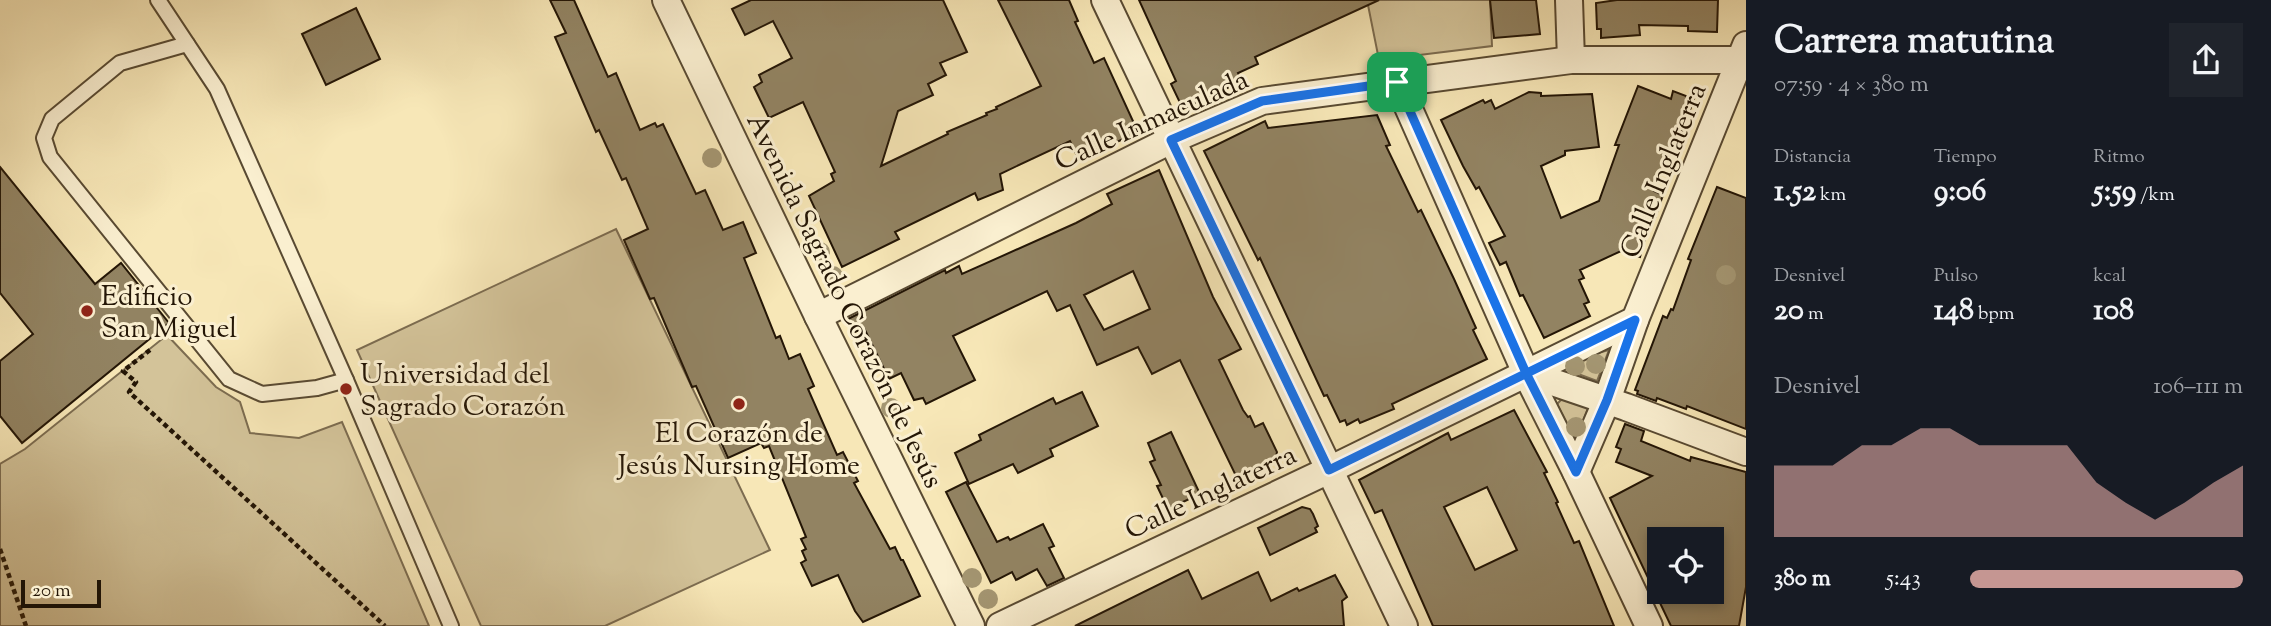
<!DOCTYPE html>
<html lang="es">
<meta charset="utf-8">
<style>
:root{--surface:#171b24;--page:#20242c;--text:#f1f3f6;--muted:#9ea1a6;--accent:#c59692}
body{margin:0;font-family:"Sorts Mill Goudy",serif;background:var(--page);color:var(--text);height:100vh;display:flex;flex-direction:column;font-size:26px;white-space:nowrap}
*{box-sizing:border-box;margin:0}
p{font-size:23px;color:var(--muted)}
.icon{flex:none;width:38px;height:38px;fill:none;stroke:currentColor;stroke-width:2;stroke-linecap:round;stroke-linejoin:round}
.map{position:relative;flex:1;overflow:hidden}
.details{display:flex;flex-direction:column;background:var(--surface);width:525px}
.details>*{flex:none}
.buttons{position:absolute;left:1647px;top:527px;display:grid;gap:14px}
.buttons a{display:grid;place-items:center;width:77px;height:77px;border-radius:0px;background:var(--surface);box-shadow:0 4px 10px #0003;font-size:35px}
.scale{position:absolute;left:21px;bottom:18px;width:80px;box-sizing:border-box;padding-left:7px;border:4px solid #241606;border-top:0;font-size:19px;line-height:24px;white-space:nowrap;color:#241606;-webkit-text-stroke:5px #faefd0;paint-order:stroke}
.pin{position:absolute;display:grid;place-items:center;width:60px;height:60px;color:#fff;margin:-30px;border-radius:14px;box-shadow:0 4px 10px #0006}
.round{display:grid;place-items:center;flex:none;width:74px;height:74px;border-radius:0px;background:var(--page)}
.head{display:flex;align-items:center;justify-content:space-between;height:119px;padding:0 28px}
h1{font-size:38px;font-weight:700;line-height:52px}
.stats{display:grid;grid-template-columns:repeat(3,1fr);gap:10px;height:119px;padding:7px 28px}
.stats div{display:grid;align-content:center}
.stats b{font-size:30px;font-weight:700}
.stats small{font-size:19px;font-weight:400}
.stats p{font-size:19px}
.chart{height:196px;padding:14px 28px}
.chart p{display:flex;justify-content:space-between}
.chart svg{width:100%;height:126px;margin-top:7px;fill:var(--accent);opacity:.7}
ul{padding:0 28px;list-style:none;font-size:23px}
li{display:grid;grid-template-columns:112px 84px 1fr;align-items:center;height:52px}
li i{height:18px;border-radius:9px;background:var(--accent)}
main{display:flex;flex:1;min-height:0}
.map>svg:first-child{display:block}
.green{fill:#d3c399;stroke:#7c6c50;stroke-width:2}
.building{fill:#928362;stroke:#241606;stroke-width:2;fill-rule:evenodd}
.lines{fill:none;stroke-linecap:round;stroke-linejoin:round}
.service-casing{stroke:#594a32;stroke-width:18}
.minor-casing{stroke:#594a32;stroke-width:30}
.path{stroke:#241606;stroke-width:4.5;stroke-dasharray:5 3.5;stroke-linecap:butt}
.service{stroke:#faefd0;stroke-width:14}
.minor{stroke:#faefd0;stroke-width:26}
.tree{fill:#a49672}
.route-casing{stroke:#fff;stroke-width:14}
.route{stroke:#1a73e8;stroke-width:9}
.poi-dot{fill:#8f2418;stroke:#faefd0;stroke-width:2.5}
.labels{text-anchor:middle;stroke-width:6;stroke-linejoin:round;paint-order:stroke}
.street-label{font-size:28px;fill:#241606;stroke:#faefd0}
.poi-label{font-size:28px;fill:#241606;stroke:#faefd0;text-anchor:start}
</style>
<main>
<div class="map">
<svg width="1746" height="626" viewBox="0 0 1746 626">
<rect width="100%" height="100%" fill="#f7e7b7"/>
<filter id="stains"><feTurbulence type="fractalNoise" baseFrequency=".00286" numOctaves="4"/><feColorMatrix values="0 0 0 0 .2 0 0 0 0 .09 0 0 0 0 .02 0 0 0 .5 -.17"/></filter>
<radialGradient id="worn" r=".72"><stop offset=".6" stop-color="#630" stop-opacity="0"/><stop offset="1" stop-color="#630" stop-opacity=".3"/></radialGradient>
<g class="green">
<path d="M1367 0H1490L1492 46 1379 60Z"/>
<path d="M616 229 770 550 605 626H481L357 350Z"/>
<path d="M167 335 216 387 240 402 250 433 299 438 342 422 429 626H0V464L25 449Z"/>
<path d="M1609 350 1597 381 1570 371 1569 363 1571 360Z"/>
<path d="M1563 398 1588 408 1575 441 1557 404Z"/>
</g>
<g class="building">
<path d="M550 0H574L608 77 616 73 640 130 655 123 657 127 663 124 696 194 705 190 723 230 743 222 756 253 744 258 776 338 780 336 789 359 800 354 814 386 808 389 837 455 843 452 858 481 854 483 890 549 895 547 901 560H903L920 596 863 622 855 611 838 575 812 586 801 563 806 560 802 551 806 549 801 539 806 537 769 446 764 448 761 443 728 458 696 386 692 387 654 298 650 299 624 240 648 229 626 178 622 180 599 130 596 132 555 37 566 33Z"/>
<path d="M751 0H943L967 52 940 63 946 75 928 84 933 95 898 111 881 166 948 134 947 132 987 115 986 113 997 109 996 107 1041 86 998 0H1069L1078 21 1075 22 1094 63 1104 58 1138 132 1079 160 1070 141 1000 174 1003 190 978 200 975 193 895 232 899 239 842 267 809 196 834 181 831 174 835 172 803 102 769 118 754 87 762 82 759 75 792 58 773 21 745 35 732 9Z"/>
<path d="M1139 0H1379L1255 57 1258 64 1238 73 1242 81 1183 109 1171 84 1176 81Z"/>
<path d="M1490 0H1536L1540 34 1494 38Z"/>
<path d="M1617 0H1718L1717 32 1688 31V26L1639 25 1640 35 1601 38V29H1597L1596 3Z"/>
<path d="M356 8 380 59 326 85 302 34Z"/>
<path d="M1638 86 1671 99 1673 91 1694 99 1682 132 1677 130 1654 191 1663 195 1654 221 1650 220 1640 257 1621 251 1580 270 1584 278 1579 280 1589 302 1584 304 1590 316 1544 338 1523 295 1520 296 1506 262 1500 265 1489 243 1505 236 1479 187 1476 189 1463 166 1441 120 1483 100 1485 103 1491 100 1495 109 1529 92 1541 93V96L1592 94 1599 147 1565 151V155L1541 166 1561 218 1599 201 1619 145H1615Z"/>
<path d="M1377 115 1390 145 1386 146 1418 212 1421 210 1454 279 1476 328 1473 330 1487 359 1392 404 1394 409 1360 423 1358 419 1347 425 1345 420 1340 422 1327 395 1324 396 1260 258 1258 260 1204 151 1265 121 1268 128Z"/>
<path d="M0 167 95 284 121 263 169 323 22 443 0 416V361L33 334 0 293Z"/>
<path d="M1159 170 1213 297 1241 349 1219 360 1243 410 1248 417 1250 416 1255 427 1263 423 1277 452 1275 460 1237 478 1180 360 1152 374 1138 347 1097 365 1070 305 1057 311 1047 291 953 336 975 380 926 404 923 398 914 400 901 373 889 379 864 328 855 332 848 319 945 270 946 273 959 266 962 274 1076 223 1112 204 1107 194ZM1133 271 1150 309 1104 330 1084 295Z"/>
<path d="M1717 187 1746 198V429L1687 406 1686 409 1657 398 1656 401 1637 394 1638 391 1635 390 1663 316 1667 318 1671 309 1673 310 1691 260 1688 259Z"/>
<path d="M1082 392 1098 426 1050 449 1053 456 1018 473 1013 464 969 484 955 453 981 440 979 435 1053 398 1056 404Z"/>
<path d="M1514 410 1547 472 1544 473 1558 502 1556 503 1574 543 1579 541 1614 626H1433L1382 510 1375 513 1359 480 1448 433 1451 440ZM1487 487 1517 550 1475 570 1444 507Z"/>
<path d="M1625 424 1644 431 1641 441 1690 461 1691 457 1746 472V587L1739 626H1671L1610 498 1652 476 1616 462 1621 449 1616 447ZM1659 539H1712V592H1659Z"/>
<path d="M1171 432 1200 494 1168 509 1157 486 1161 485 1150 462 1155 460 1148 443Z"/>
<path d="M966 482 997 542 1008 537 1010 540 1043 524 1054 546 1049 548 1064 578 1047 586 1037 569 1016 580 1012 572 991 583 946 492Z"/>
<path d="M1302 507 1310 509 1313 514 1318 526 1315 528 1317 532 1270 555 1258 528Z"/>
<path d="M1188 570 1202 599 1258 572 1271 601 1297 588 1299 591 1335 575 1347 597 1342 601 1344 626H1075Z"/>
</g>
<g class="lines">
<defs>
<g id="service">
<path d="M158 0 217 89 346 380 451 626"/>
<path d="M187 44 120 63 52 119 44 138 50 157 229 379 262 394 317 388 346 380"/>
</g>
<g id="minor">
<path d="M666 0 818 316 971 626"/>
<path d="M1105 0 1404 626"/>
<path d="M1569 0 1571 60"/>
<path d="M1397 82 1526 373 1576 472 1649 626"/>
<path d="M818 316 1171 140 1262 101 1571 60H1740L1746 62"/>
<path d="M1526 373 1626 407 1746 452"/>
<path d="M1576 472 1607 400 1635 320"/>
<path d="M1000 626 1329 470 1635 320 1746 45"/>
</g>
</defs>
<use href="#service" class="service-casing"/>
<use href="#minor" class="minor-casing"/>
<g class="path">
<path d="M150 350 123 371 136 382 129 392 385 626"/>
<path d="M0 549 26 626"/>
</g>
<use href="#service" class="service"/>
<use href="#minor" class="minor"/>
</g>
<g class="tree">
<circle cx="712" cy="158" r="10"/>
<circle cx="820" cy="252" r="10"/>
<circle cx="1726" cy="275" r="10"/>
<circle cx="833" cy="276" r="10"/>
<circle cx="1596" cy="364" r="10"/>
<circle cx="1575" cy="366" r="10"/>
<circle cx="891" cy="408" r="10"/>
<circle cx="1576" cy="427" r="10"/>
<circle cx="972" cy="578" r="10"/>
<circle cx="988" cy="599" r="10"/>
</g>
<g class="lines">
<defs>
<path id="route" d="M1397 82 1262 101 1171 140 1329 470 1635 320 1607 400 1576 472 1526 373 1397 82"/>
</defs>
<use href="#route" class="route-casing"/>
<use href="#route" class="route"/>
</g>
<g class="poi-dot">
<circle cx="87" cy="311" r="7"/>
<circle cx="346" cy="389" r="7"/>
<circle cx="739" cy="404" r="7"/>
</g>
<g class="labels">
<g class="street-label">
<text transform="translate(1151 119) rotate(-24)" y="10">Calle Inmaculada</text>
<text transform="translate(1662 170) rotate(-68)" y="10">Calle Inglaterra</text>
<text transform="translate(846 300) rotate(64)" y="10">Avenida Sagrado Corazón de Jesús</text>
<text transform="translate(1210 491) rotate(-25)" y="10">Calle Inglaterra</text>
</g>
<g class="poi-label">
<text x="101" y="305">Edificio<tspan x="101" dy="32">San Miguel</tspan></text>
<text x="360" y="383">Universidad del<tspan x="360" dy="32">Sagrado Corazón</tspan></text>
<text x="739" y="442" text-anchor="middle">El Corazón de<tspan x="739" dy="32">Jesús Nursing Home</tspan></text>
</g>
</g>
<rect width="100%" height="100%" filter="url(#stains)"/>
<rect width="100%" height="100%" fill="url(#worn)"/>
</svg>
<div class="buttons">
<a><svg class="icon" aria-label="locate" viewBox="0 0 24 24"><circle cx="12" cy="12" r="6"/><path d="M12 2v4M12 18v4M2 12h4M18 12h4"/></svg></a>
</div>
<div class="scale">20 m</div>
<div class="pin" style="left:1397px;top:82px;background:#1e9e55"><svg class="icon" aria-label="arrive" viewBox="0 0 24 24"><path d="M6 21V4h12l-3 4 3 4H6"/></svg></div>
</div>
<section class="details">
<div class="head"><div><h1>Carrera matutina</h1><p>07:59 · 4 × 380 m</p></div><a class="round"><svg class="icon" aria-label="share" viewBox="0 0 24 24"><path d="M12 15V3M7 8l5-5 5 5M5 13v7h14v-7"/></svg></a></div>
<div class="stats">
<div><p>Distancia</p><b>1.52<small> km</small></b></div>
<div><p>Tiempo</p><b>9:06</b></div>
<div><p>Ritmo</p><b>5:59<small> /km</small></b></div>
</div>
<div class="stats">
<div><p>Desnivel</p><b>20<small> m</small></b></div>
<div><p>Pulso</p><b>148<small> bpm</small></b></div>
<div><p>kcal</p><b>108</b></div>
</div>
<div class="chart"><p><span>Desnivel</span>106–111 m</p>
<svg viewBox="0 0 160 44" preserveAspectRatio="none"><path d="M0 44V19L10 19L20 19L30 12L40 12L50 6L60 6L70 12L80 12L90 12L100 12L110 25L120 32L130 38L140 32L150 25L160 19V44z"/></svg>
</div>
<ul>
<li><b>380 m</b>5:43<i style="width:100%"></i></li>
</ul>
</section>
</main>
